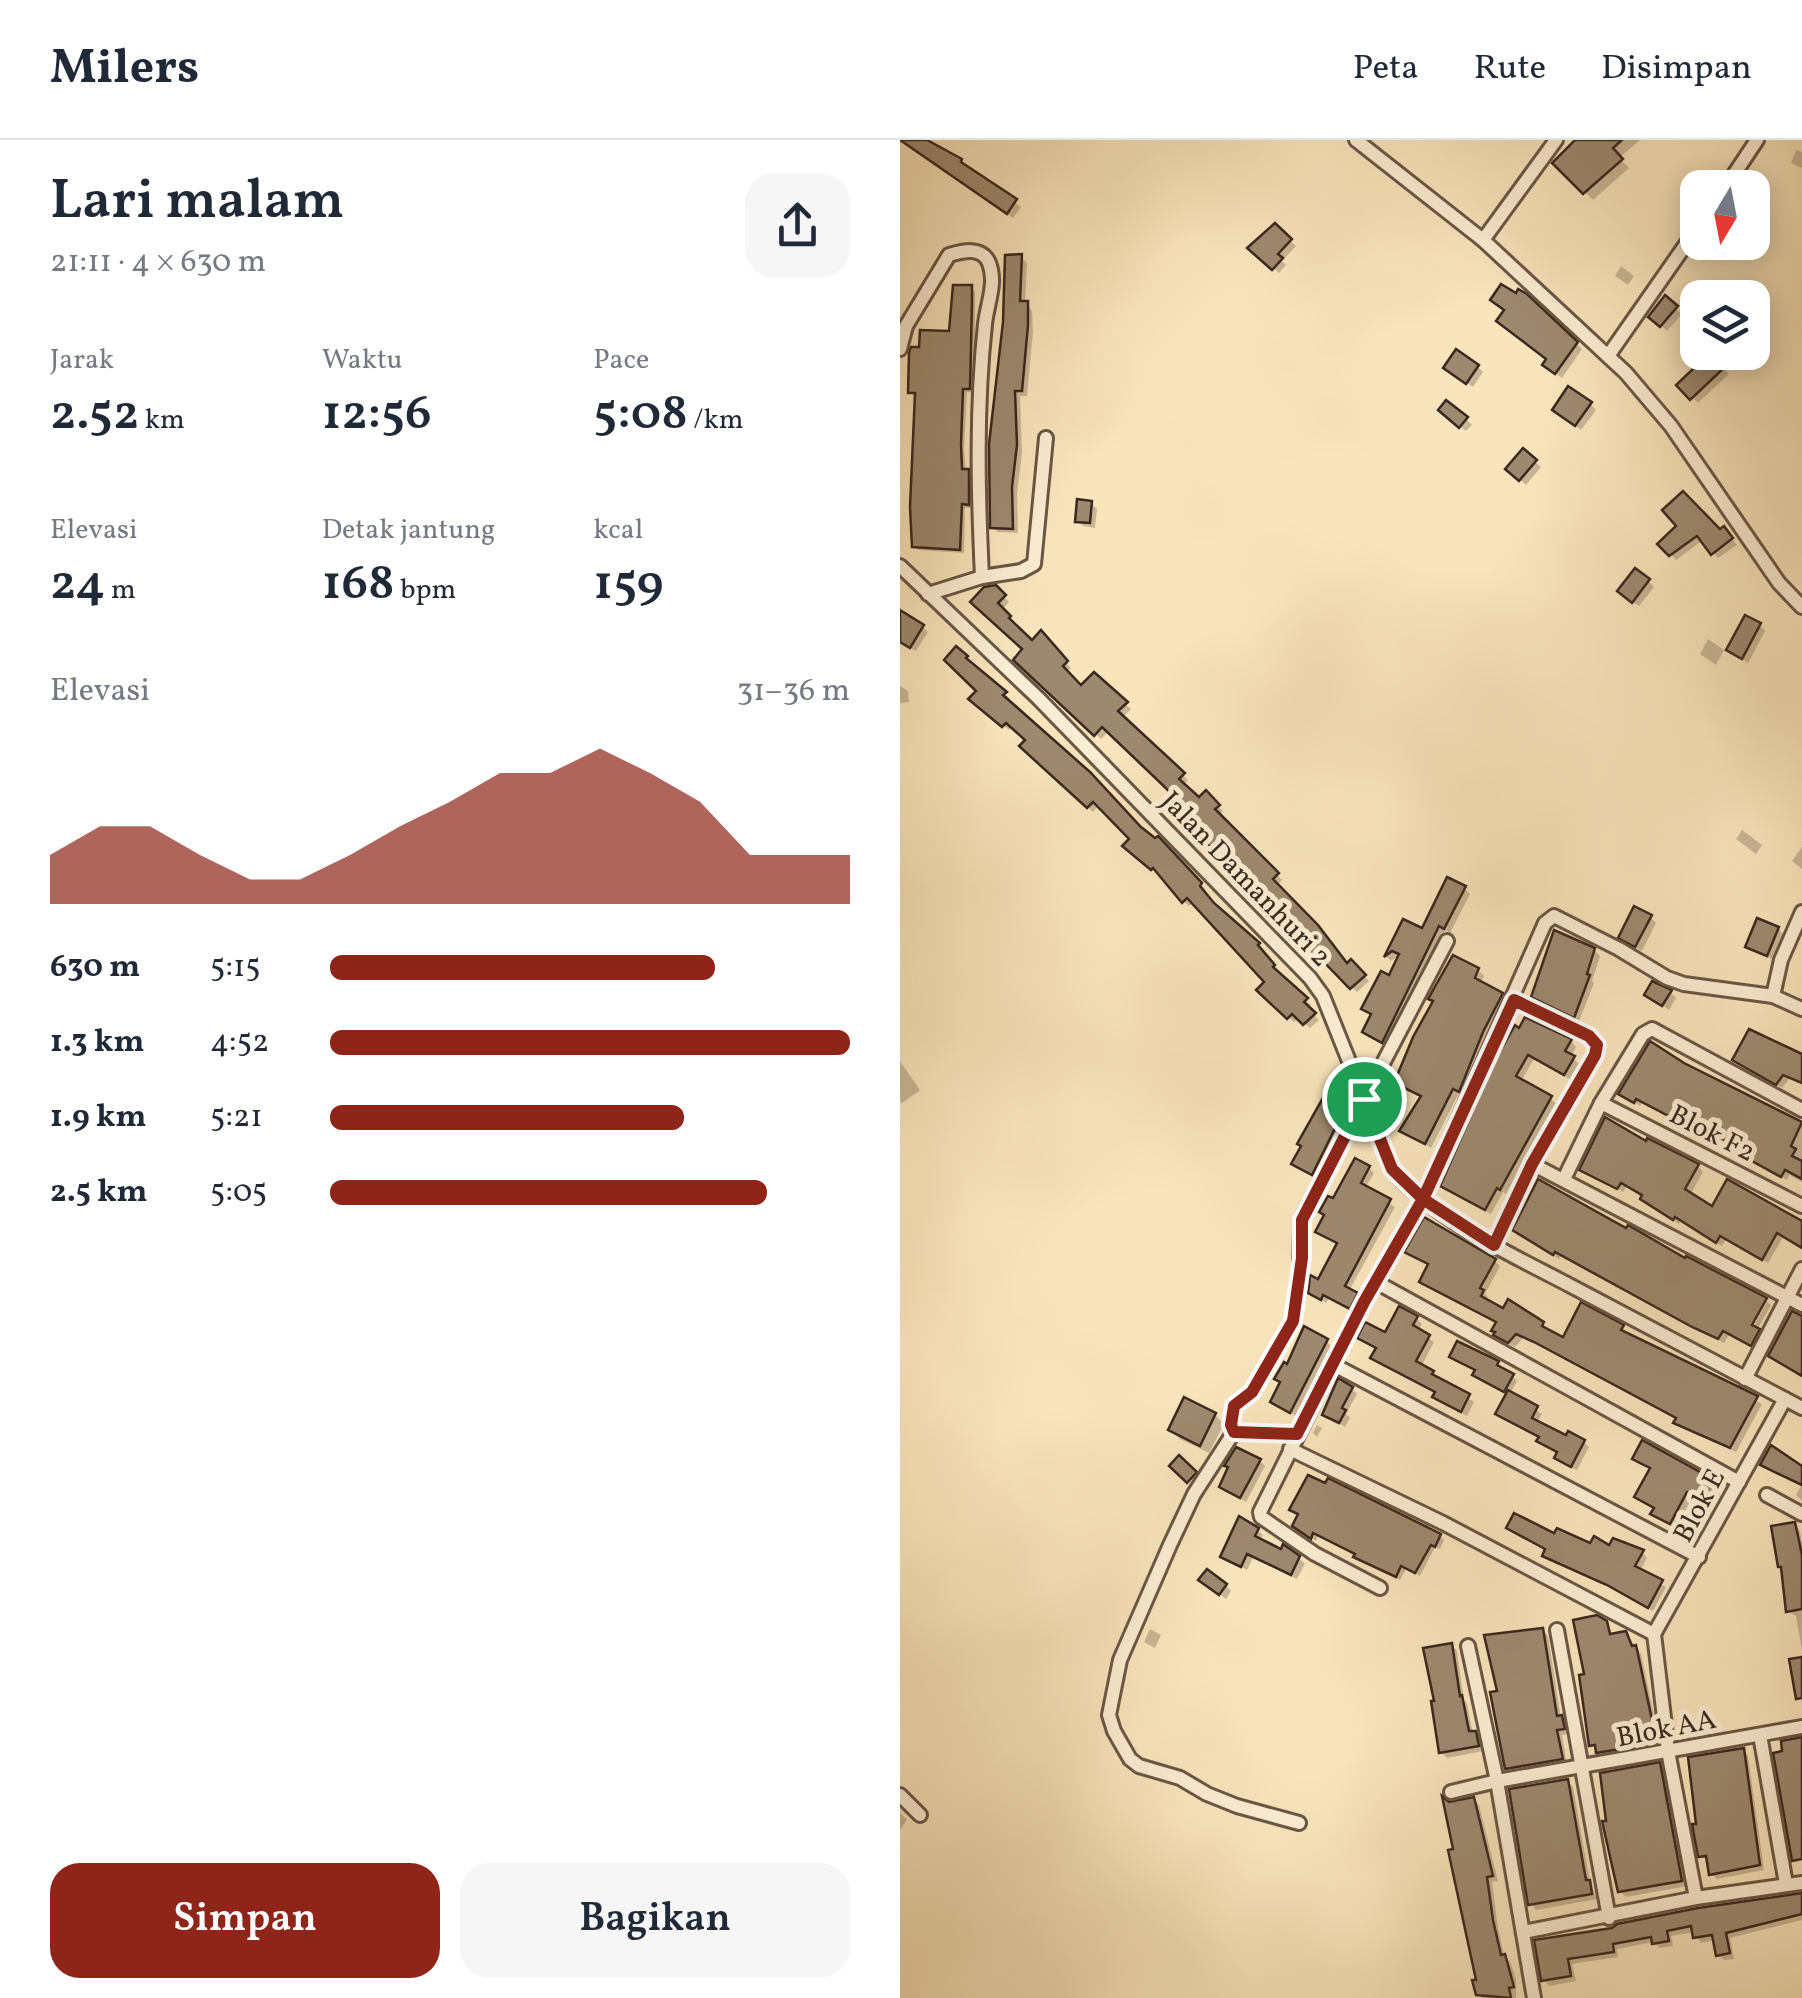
<!DOCTYPE html>
<html lang="id">
<meta charset="utf-8">
<style>
:root{--surface:#fff;--page:#f6f6f7;--text:#1f2937;--muted:#747a83;--line:#e0e1e3;--accent:#8f2418}
body{margin:0;font-family:Vollkorn,serif;background:var(--page);color:var(--text);height:100vh;display:flex;flex-direction:column;font-size:38px;white-space:nowrap}
*{box-sizing:border-box;margin:0}
p{font-size:32px;color:var(--muted)}
.icon{flex:none;width:55px;height:55px;fill:none;stroke:currentColor;stroke-width:2;stroke-linecap:round;stroke-linejoin:round}
.map{position:relative;flex:1;overflow:hidden}
.drawer{display:flex;flex-direction:column;background:var(--surface);width:900px}
.drawer>*{flex:none}
.needle{width:65px;rotate:190deg}
.fabs{position:absolute;left:780px;top:30px;display:grid;gap:20px}
.fabs a{display:grid;place-items:center;width:90px;height:90px;border-radius:20px;background:var(--surface);box-shadow:0 5px 25px #0003;font-size:50px}
.pin{position:absolute;display:grid;place-items:center;width:85px;height:85px;color:#fff;margin:-42px;border:5px solid #fff;border-radius:50%;box-shadow:0 2px 10px #0007}
.round{display:grid;place-items:center;flex:none;width:105px;height:105px;border-radius:30px;background:var(--page)}
.summary{display:flex;align-items:center;justify-content:space-between;height:170px;padding:0 50px}
h1{font-size:55px;font-weight:600;line-height:75px}
.metrics{display:grid;grid-template-columns:repeat(3,1fr);gap:15px;height:170px;padding:10px 50px}
.metrics div{display:grid;align-content:center}
.metrics b{font-size:50px;font-weight:600}
.metrics small{font-size:28px;font-weight:400}
.metrics p{font-size:28px}
.chart{height:280px;padding:20px 50px}
.chart p{display:flex;justify-content:space-between}
.chart svg{width:100%;height:180px;margin-top:10px;fill:var(--accent);opacity:.7}
.action{display:flex;gap:20px;margin-top:auto;padding:20px 50px}
.action a{flex:1;height:115px;border-radius:30px;background:var(--accent);color:#fff;font-size:40px;font-weight:600;line-height:115px;text-align:center}
.action a+a{background:var(--page);color:var(--text)}
ul{padding:0 50px;list-style:none;font-size:32px}
li{display:grid;grid-template-columns:160px 120px 1fr;align-items:center;height:75px}
li i{height:25px;border-radius:12px;background:var(--accent)}
header{display:flex;align-items:center;gap:60px;box-sizing:border-box;height:140px;padding:0 50px;background:var(--surface);border-bottom:2px solid var(--line)}
header strong{font-size:48px}
nav{display:flex;gap:55px;margin-inline-start:auto;font-size:35px}
main{display:flex;flex:1;min-height:0}
.map>svg:first-child{display:block}
.shadow{fill:#0003}
.building{fill:#9d8970;stroke:#3a271d;stroke-width:2.5}
.lines{fill:none;stroke-linecap:round;stroke-linejoin:round}
.minor-casing{stroke:#6a5645;stroke-width:18}
.minor{stroke:#fbedd3;stroke-width:12}
.route-casing{stroke:#fff;stroke-width:20}
.route{stroke:#8f2418;stroke-width:12}
.labels{text-anchor:middle;stroke-width:10;stroke-linejoin:round;paint-order:stroke}
.street-label{font-size:28px;fill:#3a271d;stroke:#fbedd3}
</style>
<header>
<strong>Milers</strong>
<nav><a>Peta</a><a>Rute</a><a>Disimpan</a></nav>
</header>
<main>
<section class="drawer">
<div class="summary"><div><h1>Lari malam</h1><p>21:11 · 4 × 630 m</p></div><a class="round"><svg class="icon" aria-label="share" viewBox="0 0 24 24"><path d="M12 15V3M7 8l5-5 5 5M5 13v7h14v-7"/></svg></a></div>
<div class="metrics">
<div><p>Jarak</p><b>2.52<small> km</small></b></div>
<div><p>Waktu</p><b>12:56</b></div>
<div><p>Pace</p><b>5:08<small> /km</small></b></div>
</div>
<div class="metrics">
<div><p>Elevasi</p><b>24<small> m</small></b></div>
<div><p>Detak jantung</p><b>168<small> bpm</small></b></div>
<div><p>kcal</p><b>159</b></div>
</div>
<div class="chart"><p><span>Elevasi</span>31–36 m</p>
<svg viewBox="0 0 160 44" preserveAspectRatio="none"><path d="M0 44V32L10 25L20 25L30 32L40 38L50 38L60 32L70 25L80 19L90 12L100 12L110 6L120 12L130 19L140 32L150 32L160 32V44z"/></svg>
</div>
<ul>
<li><b>630 m</b>5:15<i style="width:74%"></i></li>
<li><b>1.3 km</b>4:52<i style="width:100%"></i></li>
<li><b>1.9 km</b>5:21<i style="width:68%"></i></li>
<li><b>2.5 km</b>5:05<i style="width:84%"></i></li>
</ul>
<div class="action"><a>Simpan</a><a>Bagikan</a></div>
</section>
<div class="map">
<svg width="902" height="1858" viewBox="0 0 902 1858">
<rect width="100%" height="100%" fill="#f9e4bc"/>
<filter id="stains"><feTurbulence type="fractalNoise" baseFrequency=".002" numOctaves="4"/><feColorMatrix values="0 0 0 0 .2 0 0 0 0 .09 0 0 0 0 .02 0 0 0 .5 -.17"/></filter>
<radialGradient id="worn" r=".72"><stop offset=".6" stop-color="#630" stop-opacity="0"/><stop offset="1" stop-color="#630" stop-opacity=".3"/></radialGradient>
<g class="shadow">
<path d="M0 0H23L61 21 121 67 113 78Z"/>
<path d="M677 0H740L719 18 729 28 693 60 656 23Z"/>
<path d="M896 10 902 12V28L891 23Z"/>
<path d="M375 87 396 106 382 121 386 125 379 133 351 108Z"/>
<path d="M121 117 127 123 125 163 132 170 133 192 127 256H120L122 312 117 354 118 393 98 392 92 387Z"/>
<path d="M721 126 734 136 728 145 715 136Z"/>
<path d="M71 148 75 152V237L73 253 67 252 64 310 66 332 72 336 73 368H65L64 413 19 410 14 406 15 256 10 252 22 209 51 193Z"/>
<path d="M616 156H625L682 209 662 238 651 230 649 219Z"/>
<path d="M765 159 782 174 767 191 751 176Z"/>
<path d="M811 216 829 234 798 263 780 245Z"/>
<path d="M578 227 583 232 573 247 552 233Z"/>
<path d="M690 264 696 270 681 290 660 275Z"/>
<path d="M547 276 566 279 572 285 566 291Z"/>
<path d="M623 311 641 327 626 345 608 329Z"/>
<path d="M191 363 197 369 195 388 183 386 178 381Z"/>
<path d="M780 387 829 395 837 405 818 418 803 400 776 420 761 404Z"/>
<path d="M748 441 754 447 739 466 725 457Z"/>
<path d="M95 448 109 462 102 470 132 503 155 512 171 528 166 533 182 548 194 536 231 569 222 578 288 640 283 646 299 661 311 659 323 671 319 675 382 740 376 746 448 826 451 822 469 841 457 852 425 820 419 825 359 758 362 755 349 736 321 710 319 713 283 675 290 669 209 591 201 599 116 520 125 510 73 462Z"/>
<path d="M0 482 23 487 28 492 16 511 0 502Z"/>
<path d="M860 485 865 491 848 523 829 510Z"/>
<path d="M808 499 824 510 816 525 800 514Z"/>
<path d="M0 546 8 551 9 562 0 563Z"/>
<path d="M105 554 110 559 107 562 242 691 263 704 306 750 303 752 316 768 364 810 361 812 378 832 376 834 411 865 407 868 419 880 410 888 399 877 394 882 377 868 368 842 294 762 289 766 284 762 259 732 242 718 233 699 199 665 193 672 128 611V600L112 586 109 590 77 564Z"/>
<path d="M842 690 862 705 856 714 836 699Z"/>
<path d="M902 707V729L892 721Z"/>
<path d="M564 748 570 754 550 793 545 790 526 835 489 906 471 897 465 892 473 876 464 869 490 839 503 812 491 821 487 817 504 782 523 792Z"/>
<path d="M750 777 756 783 742 811 727 803Z"/>
<path d="M878 789 884 795 873 820 848 806Z"/>
<path d="M694 810 700 816 692 841 694 843 679 881 634 857Z"/>
<path d="M580 832 584 836 580 843 607 861 565 956 559 953 531 1008 502 990 523 958 497 942 571 850Z"/>
<path d="M770 852 776 858 769 870 747 855Z"/>
<path d="M626 880 671 901 676 907 671 917 679 924 670 939 634 919 621 941 656 963 606 1054 603 1052 591 1074 543 1045Z"/>
<path d="M902 918V945L890 938 882 948 835 920Z"/>
<path d="M0 921 20 950 2 963 0 961Z"/>
<path d="M783 925 902 983V1042L889 1035 887 1040 849 1020 844 1015 846 1012 807 991 805 995 742 963 740 966 721 954Z"/>
<path d="M448 962 453 967 418 1038 400 1029 394 1023Z"/>
<path d="M747 1005 798 1026 803 1032 790 1055 813 1070 902 1079 901 1107 883 1097 868 1123 826 1099 822 1106 781 1080 779 1084 727 1047 723 1052 682 1030Z"/>
<path d="M469 1028 474 1033 465 1048 495 1067 449 1151 461 1160 455 1172 429 1158 426 1163 410 1152 439 1105 418 1091 434 1061Z"/>
<path d="M621 1095 848 1197 867 1162 871 1165 857 1190 864 1197 857 1210 829 1195 824 1203 661 1115 659 1119Z"/>
<path d="M508 1111 594 1121 600 1126 585 1154 588 1157 586 1162 642 1184 664 1200 722 1187 727 1195 862 1264 836 1312 782 1288 776 1282 778 1279 642 1206 623 1198 615 1207 602 1200 596 1195 598 1184 528 1147 522 1142 530 1126Z"/>
<path d="M516 1178 522 1184 518 1191 534 1202 521 1227 574 1262 567 1276 541 1262 535 1256 537 1253 479 1223 473 1217 478 1209 460 1197 486 1195Z"/>
<path d="M426 1201 431 1206 396 1276 378 1266 389 1227Z"/>
<path d="M552 1216 597 1223 612 1236 617 1241 610 1254 642 1274 637 1283 667 1299 683 1302 689 1307 677 1330 662 1323 657 1317 659 1314 645 1307 641 1299 604 1280 598 1274 609 1255 580 1240 575 1235 577 1231Z"/>
<path d="M452 1249 457 1254 446 1274 450 1278 445 1287 425 1274Z"/>
<path d="M315 1275 324 1284 309 1313 280 1299 271 1290Z"/>
<path d="M417 1285 422 1288 417 1297 413 1293Z"/>
<path d="M735 1318 817 1344 822 1350 813 1367 793 1356 776 1388 759 1379 753 1374 756 1369 737 1357 751 1330Z"/>
<path d="M360 1321 365 1326 346 1362 322 1347Z"/>
<path d="M863 1324 902 1329V1361L896 1355 901 1346Z"/>
<path d="M427 1346 540 1396 544 1400 540 1409 535 1407 520 1436 506 1429 500 1440 418 1396 416 1401 400 1390V1376L392 1370Z"/>
<path d="M894 1385 900 1391 902 1402V1510L896 1476 888 1471Z"/>
<path d="M609 1388 742 1412 747 1418 740 1431 766 1447 753 1471 715 1449 650 1420 645 1415 647 1411Z"/>
<path d="M357 1390 363 1395 360 1402 399 1418 405 1424 397 1439 353 1418 347 1430 323 1416Z"/>
<path d="M307 1445H326L331 1451 326 1459Z"/>
<path d="M706 1483 713 1496 726 1494 741 1514 761 1608 704 1618 692 1605 687 1536Z"/>
<path d="M250 1489 261 1495 255 1508 244 1502Z"/>
<path d="M642 1490 648 1496 661 1578 667 1584 669 1594 662 1595 667 1624 613 1634 607 1628 600 1553Z"/>
<path d="M552 1505 557 1511 564 1560 567 1564 573 1594 581 1599 583 1611 547 1618 541 1612Z"/>
<path d="M843 1610 848 1616 864 1730 817 1739 812 1734 809 1721 801 1716Z"/>
<path d="M759 1625 765 1631 787 1746 726 1757 720 1751Z"/>
<path d="M667 1641 673 1647 690 1743 697 1759 636 1770 631 1764Z"/>
<path d="M573 1660 579 1665 598 1741 592 1742 598 1788 604 1816 610 1822 616 1839V1858H582L578 1854 548 1664Z"/>
<path d="M0 1673 7 1680 0 1690Z"/>
<path d="M902 1756V1780L830 1798 834 1819 824 1820 818 1815 815 1800 801 1803 794 1792 771 1796 773 1806 760 1808 754 1802 717 1809 718 1817 672 1824 676 1841 649 1846 644 1840 637 1802Z"/>
</g>
<g class="building">
<path d="M0 0H27L62 19 61 22 117 59 107 74Z"/>
<path d="M675 0H722L713 8 723 19 683 54 652 23Z"/>
<path d="M375 83 392 99 378 114 383 118 372 130 347 108Z"/>
<path d="M122 114 120 161H128V185L122 251H115L117 305 112 347 113 389 90 388 89 304 103 182 105 115Z"/>
<path d="M601 144 616 153 618 149 627 154 678 202 655 234 642 225 646 219 596 181 604 170 590 160Z"/>
<path d="M53 145H72V163L70 249H63L61 304 62 329H69V365L62 364 60 410 12 407 10 367 15 253H8L9 212 11 207H19L20 190 49 191Z"/>
<path d="M765 155 778 166 760 187 748 177Z"/>
<path d="M556 209 579 225 566 244 543 228Z"/>
<path d="M811 212 825 227 790 260 776 245Z"/>
<path d="M668 246 692 262 675 286 652 270Z"/>
<path d="M546 260 568 277 559 288 538 270Z"/>
<path d="M623 308 637 320 619 341 605 329Z"/>
<path d="M783 351 820 389 824 386 833 398 811 415 797 396 769 416 757 404 776 386 762 370Z"/>
<path d="M177 359 192 361 190 383 175 382Z"/>
<path d="M735 428 750 439 732 463 717 451Z"/>
<path d="M96 445 106 455 98 463 111 476 109 478 132 500 141 490 168 521 163 526 181 545 194 532 228 562 218 571 285 633 279 639 299 657 306 650 320 665 315 669 379 733 373 739 418 785 447 823 451 819 466 835 450 849 418 816 412 822 356 758 359 755 343 738 345 736 314 707 312 709 279 675 286 669 272 654 202 587 194 596 113 520 122 509 70 462 84 447Z"/>
<path d="M0 470 24 485 10 508 0 502Z"/>
<path d="M845 475 861 483 842 519 826 510Z"/>
<path d="M56 506 68 516 66 518 107 552 103 555 190 632 241 687 255 698 258 696 302 743 300 746 314 763 360 803 358 805 375 825 373 827 408 858 404 862 416 873 403 885 392 874 387 879 356 850 364 842 287 758 282 763 253 728 251 730 222 706 229 699 193 662 187 668 119 606 125 600 106 583 102 587 68 559 76 551 44 520Z"/>
<path d="M547 737 566 746 544 789 539 786 482 903 462 892 471 874 461 869 481 831 489 835 499 814 492 811 484 817 503 779 522 788Z"/>
<path d="M734 766 752 775 735 807 718 798Z"/>
<path d="M857 778 879 787 867 816 845 807Z"/>
<path d="M654 790 695 808 687 834 690 835 674 878 631 857Z"/>
<path d="M553 815 579 828 575 838 603 853 583 892 559 952 553 949 525 1004 499 991 521 956 494 943 513 897 533 861 528 859Z"/>
<path d="M752 841 772 850 762 866 744 855Z"/>
<path d="M625 877 672 899 665 911 675 916 664 935 628 915 616 936 652 956 600 1050 597 1048 585 1070 540 1046 596 919 615 885 619 888Z"/>
<path d="M849 889 902 914V943L883 935 876 945 832 920Z"/>
<path d="M750 901 784 923 902 982 891 1006 896 1009 892 1016 902 1021V1039L885 1030 881 1037 841 1015 843 1010 801 988 799 992 736 959 734 963 718 954Z"/>
<path d="M428 949 449 960 412 1035 391 1024 401 1006 397 1004Z"/>
<path d="M705 977 746 1001 747 998 799 1024 785 1049 812 1066 827 1039 902 1081V1108L877 1093 862 1120 820 1096 816 1103 775 1077 773 1080 740 1059 742 1055 721 1043 717 1049 679 1030Z"/>
<path d="M455 1018 470 1026 461 1043 491 1059 445 1146 458 1153 450 1169 423 1155 421 1160 408 1153 410 1135 418 1139 437 1103 415 1092 424 1075 419 1072 428 1056 433 1058Z"/>
<path d="M638 1039 726 1088 728 1085 785 1118 786 1116 867 1158 852 1185 860 1189 851 1206 823 1191 818 1199 792 1187 655 1112 653 1115 612 1090Z"/>
<path d="M524 1077 596 1119 580 1148 584 1150 581 1156 603 1168 608 1159 644 1182 642 1186 663 1197 681 1162 724 1185 721 1190 858 1256 830 1308 773 1283 776 1278 634 1202 616 1194 608 1203 593 1195 595 1192 591 1191 596 1182 519 1142 528 1124 504 1112Z"/>
<path d="M499 1166 518 1176 513 1185 530 1195 516 1221 534 1231 532 1234 570 1254 561 1272 532 1257 535 1252 470 1218 476 1208 457 1198 465 1182 485 1192Z"/>
<path d="M892 1171 902 1176V1236L868 1216Z"/>
<path d="M404 1186 428 1199 390 1273 370 1262 380 1242 374 1239 384 1222 387 1224Z"/>
<path d="M557 1201 599 1221 597 1225 614 1234 604 1252 572 1235 575 1230 549 1217Z"/>
<path d="M438 1238 453 1247 442 1268 446 1270 439 1283 422 1275Z"/>
<path d="M608 1250 638 1266 632 1278 666 1295 668 1291 685 1300 671 1327 654 1318 657 1312 636 1301 639 1297 595 1274Z"/>
<path d="M284 1257 316 1273 300 1306 268 1290Z"/>
<path d="M742 1300 818 1342 807 1363 787 1352 770 1384 750 1374 754 1368 734 1357 750 1328 732 1319Z"/>
<path d="M871 1305 902 1326V1345L860 1325Z"/>
<path d="M336 1307 361 1319 340 1358 319 1347 328 1327 324 1326Z"/>
<path d="M279 1315 297 1332 287 1343 269 1326Z"/>
<path d="M408 1335 425 1343 428 1338 541 1394 535 1407 531 1405 515 1433 501 1426 496 1437 453 1417 455 1414 413 1393 411 1399 392 1386 398 1374 389 1370Z"/>
<path d="M614 1373 654 1393 657 1388 690 1403 694 1396 709 1405 713 1398 744 1410 735 1426 763 1440 748 1468 707 1445 642 1416 645 1409 606 1388Z"/>
<path d="M339 1376 359 1388 355 1396 381 1409 383 1404 400 1416 391 1435 347 1414 341 1427 320 1417Z"/>
<path d="M895 1382 902 1415V1469L886 1472 881 1427H878L871 1386Z"/>
<path d="M307 1429 327 1444 319 1455 298 1440Z"/>
<path d="M697 1475 707 1481 710 1494 726 1491 732 1506 736 1505 757 1603 696 1613 695 1605 689 1606 679 1535 684 1534 673 1480Z"/>
<path d="M643 1488 657 1576 662 1575 665 1589 657 1590 663 1619 605 1629 590 1552 597 1551 584 1495Z"/>
<path d="M552 1503 560 1556 562 1555 569 1591H576L579 1606 539 1613 531 1561H534L523 1508Z"/>
<path d="M902 1517V1558L896 1559 889 1519Z"/>
<path d="M902 1597V1719L892 1721 873 1613 882 1611 881 1601Z"/>
<path d="M844 1608 860 1725 809 1735 806 1716 798 1717 792 1684H796L788 1617Z"/>
<path d="M760 1622 782 1741 718 1752 702 1681H706L700 1633Z"/>
<path d="M668 1639 686 1740H690L692 1754 628 1765 609 1649Z"/>
<path d="M542 1656 549 1662 574 1657 593 1736 587 1737 593 1780 601 1815 605 1814 614 1847 609 1848 611 1858 576 1855 572 1840H576L548 1710 553 1709Z"/>
<path d="M902 1753V1774L826 1793 830 1813 816 1816 812 1795 793 1798 791 1786 767 1791 769 1801 752 1804 751 1797 713 1804 714 1812 668 1819 671 1836 641 1841 634 1800 712 1788 717 1784 798 1768Z"/>
</g>
<g class="lines">
<defs>
<g id="minor">
<path d="M456 0 583 100 726 233 771 286 879 443 902 467"/>
<path d="M825 48 857 0"/>
<path d="M583 100 656 0"/>
<path d="M0 209 6 186 49 115C63 111 82 106 89 123 97 143 87 164 85 184 76 268 78 352 82 437L28 454"/>
<path d="M708 216 798 87"/>
<path d="M0 426 138 558 410 838 423 856 492 1029C531 1078 616 1117 671 1146 748 1187 825 1228 902 1268"/>
<path d="M82 437 121 431 134 424 146 298"/>
<path d="M873 856 881 820 902 772"/>
<path d="M701 963 902 1066"/>
<path d="M632 1024 902 1165"/>
<path d="M664 1039 701 963 743 894 752 889 902 970"/>
<path d="M594 1105 632 1024 695 915 697 905 689 896 613 860"/>
<path d="M476 1142 839 1342"/>
<path d="M432 1224 799 1417"/>
<path d="M845 1239 902 1129"/>
<path d="M334 1292 331 1285 335 1266 352 1252 393 1181 400 1138 401 1088 404 1074 547 801"/>
<path d="M397 1294 334 1292 294 1354 270 1405 220 1520 209 1575 214 1591 230 1619 239 1626 280 1638 307 1654 337 1666 399 1683"/>
<path d="M390 1309 543 1383 754 1494"/>
<path d="M867 1355 902 1374"/>
<path d="M480 1448 415 1414 361 1377 360 1372 464 1162 523 1059 645 783 654 776 719 809 767 838 784 844 873 856 902 869"/>
<path d="M657 1490 709 1778"/>
<path d="M754 1494 885 1259"/>
<path d="M754 1494 768 1611 796 1758"/>
<path d="M568 1506 597 1641 634 1858"/>
<path d="M860 1595 886 1744"/>
<path d="M551 1652 597 1641 902 1587"/>
<path d="M0 1655 20 1675"/>
<path d="M623 1792 796 1758 902 1743"/>
</g>
</defs>
<use href="#minor" class="minor-casing"/>
<use href="#minor" class="minor"/>
</g>
<g class="lines">
<defs>
<path id="route" d="M464 959 402 1080V1118L393 1181 352 1252 334 1266 331 1285 334 1292 397 1294 464 1162 523 1059 594 1105 632 1024 695 915 697 905 689 896 614 860 523 1059 492 1029 464 959"/>
</defs>
<use href="#route" class="route-casing"/>
<use href="#route" class="route"/>
</g>
<g class="labels">
<g class="street-label">
<text transform="translate(347 738) rotate(46)" y="10">Jalan Damanhuri 2</text>
<text transform="translate(813 992) rotate(27)" y="10">Blok F2</text>
<text transform="translate(798 1365) rotate(-62)" y="10">Blok E</text>
<text transform="translate(766 1587) rotate(-11)" y="10">Blok AA</text>
</g>
</g>
<rect width="100%" height="100%" filter="url(#stains)"/>
<rect width="100%" height="100%" fill="url(#worn)"/>
</svg>
<div class="fabs">
<a><svg class="needle" viewBox="-14 -14 28 28"><path d="M0-13l5 13h-10z" fill="#e53935"/><path d="M0 13l5-13h-10z" fill="#747a83"/></svg></a>
<a><svg class="icon" aria-label="layers" viewBox="0 0 24 24"><path d="M12 4l9 5-9 5-9-5zM3 14l9 5 9-5"/></svg></a>
</div>
<div class="pin" style="left:464px;top:959px;background:#1e9e55"><svg class="icon" aria-label="arrive" viewBox="0 0 24 24"><path d="M6 21V4h12l-3 4 3 4H6"/></svg></div>
</div>
</main>
